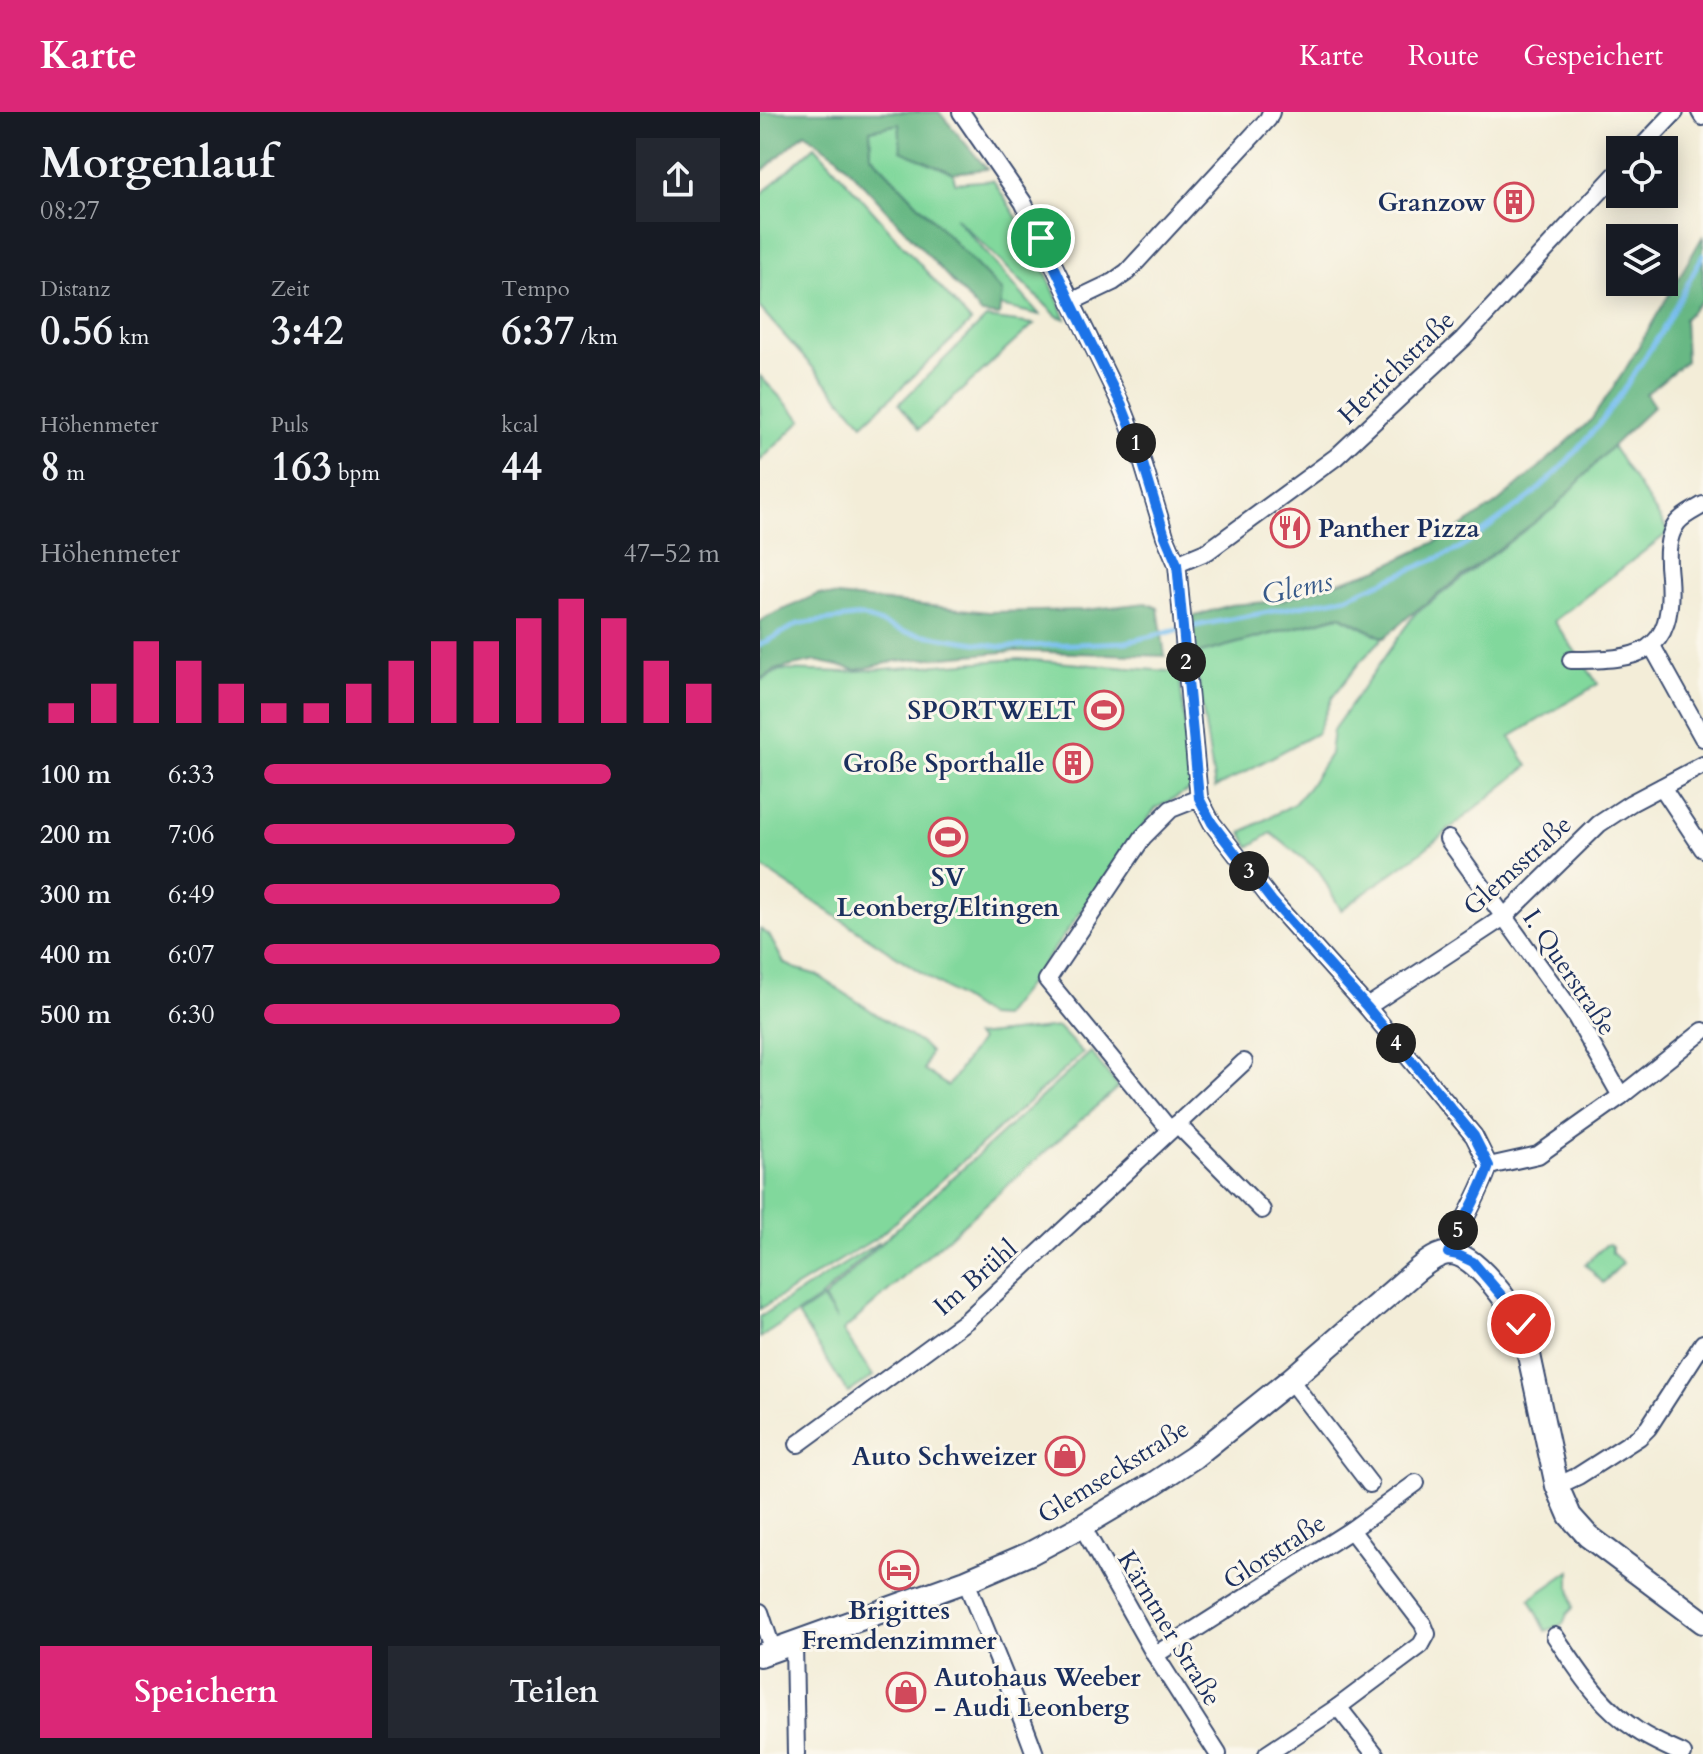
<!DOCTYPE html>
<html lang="de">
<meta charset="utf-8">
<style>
:root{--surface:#171b24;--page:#242831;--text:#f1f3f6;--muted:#9ea1a6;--accent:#db2777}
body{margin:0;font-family:Cardo,serif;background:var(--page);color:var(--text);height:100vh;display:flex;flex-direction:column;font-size:30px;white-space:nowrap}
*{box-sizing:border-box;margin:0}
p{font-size:26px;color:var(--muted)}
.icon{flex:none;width:44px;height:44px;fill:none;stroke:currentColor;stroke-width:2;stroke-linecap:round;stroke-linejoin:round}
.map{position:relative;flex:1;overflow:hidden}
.details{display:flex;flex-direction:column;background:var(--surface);width:760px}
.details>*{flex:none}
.fabs{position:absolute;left:846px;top:24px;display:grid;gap:16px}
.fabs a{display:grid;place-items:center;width:72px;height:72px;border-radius:0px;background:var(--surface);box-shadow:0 4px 20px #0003;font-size:40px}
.pin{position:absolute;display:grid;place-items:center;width:68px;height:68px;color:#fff;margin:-34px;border:4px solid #fff;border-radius:50%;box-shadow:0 2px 8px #0007}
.km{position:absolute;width:40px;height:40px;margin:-20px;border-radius:50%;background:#222;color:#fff;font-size:22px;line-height:40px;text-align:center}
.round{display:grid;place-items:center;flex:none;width:84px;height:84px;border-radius:0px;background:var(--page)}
.headline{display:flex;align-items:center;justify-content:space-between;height:136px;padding:0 40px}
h1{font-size:44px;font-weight:700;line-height:60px}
.stats{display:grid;grid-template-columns:repeat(3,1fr);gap:12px;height:136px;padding:8px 40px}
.stats div{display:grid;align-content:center}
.stats b{font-size:40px;font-weight:700}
.stats small{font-size:22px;font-weight:400}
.stats p{font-size:22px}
.chart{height:224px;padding:16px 40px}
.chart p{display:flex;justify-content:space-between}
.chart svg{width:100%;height:144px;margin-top:8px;stroke:var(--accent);stroke-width:6}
.action{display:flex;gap:16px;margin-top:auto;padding:16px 40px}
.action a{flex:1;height:92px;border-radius:0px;background:var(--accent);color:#fff;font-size:32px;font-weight:700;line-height:92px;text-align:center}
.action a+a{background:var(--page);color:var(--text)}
ul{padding:0 40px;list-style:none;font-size:26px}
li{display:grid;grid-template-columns:128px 96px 1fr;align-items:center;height:60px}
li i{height:20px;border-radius:10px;background:var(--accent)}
header{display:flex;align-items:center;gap:48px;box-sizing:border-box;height:112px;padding:0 40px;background:var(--accent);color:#fff}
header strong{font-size:38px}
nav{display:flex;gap:44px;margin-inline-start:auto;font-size:28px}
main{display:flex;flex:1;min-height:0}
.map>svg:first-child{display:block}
.green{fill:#81d89c;stroke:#4e847d;stroke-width:2}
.forest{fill:#68b884;stroke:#427471;stroke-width:2}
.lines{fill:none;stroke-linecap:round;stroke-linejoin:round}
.stream{stroke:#78bff0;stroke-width:5}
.street-casing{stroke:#3b4c70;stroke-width:20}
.secondary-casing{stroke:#3b4c70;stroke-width:26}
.street{stroke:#fff;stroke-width:16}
.secondary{stroke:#fff;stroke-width:22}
.route-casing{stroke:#fff;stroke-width:16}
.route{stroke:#1a73e8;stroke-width:10}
.labels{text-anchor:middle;stroke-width:6;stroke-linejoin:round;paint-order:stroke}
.poi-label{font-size:26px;font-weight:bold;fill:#1b2f5e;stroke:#fbf7ec;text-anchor:end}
.street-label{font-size:26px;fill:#1b2f5e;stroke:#fbf7ec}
.water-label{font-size:28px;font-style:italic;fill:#375a8a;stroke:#fbf7ec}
</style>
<header>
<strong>Karte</strong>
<nav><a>Karte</a><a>Route</a><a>Gespeichert</a></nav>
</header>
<main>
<section class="details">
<div class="headline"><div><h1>Morgenlauf</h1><p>08:27</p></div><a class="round"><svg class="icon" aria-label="share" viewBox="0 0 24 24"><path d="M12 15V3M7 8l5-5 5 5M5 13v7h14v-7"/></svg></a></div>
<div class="stats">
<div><p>Distanz</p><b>0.56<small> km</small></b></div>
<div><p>Zeit</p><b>3:42</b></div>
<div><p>Tempo</p><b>6:37<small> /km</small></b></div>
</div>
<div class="stats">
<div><p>Höhenmeter</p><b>8<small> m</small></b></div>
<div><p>Puls</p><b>163<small> bpm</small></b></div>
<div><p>kcal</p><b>44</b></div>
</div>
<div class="chart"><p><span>Höhenmeter</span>47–52 m</p>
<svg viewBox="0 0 160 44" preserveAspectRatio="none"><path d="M5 44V38M15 44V32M25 44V19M35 44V25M45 44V32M55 44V38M65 44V38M75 44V32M85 44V25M95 44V19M105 44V19M115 44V12M125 44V6M135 44V12M145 44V25M155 44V32"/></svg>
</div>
<ul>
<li><b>100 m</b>6:33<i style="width:76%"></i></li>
<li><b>200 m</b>7:06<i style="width:55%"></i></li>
<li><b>300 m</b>6:49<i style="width:65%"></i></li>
<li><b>400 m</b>6:07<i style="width:100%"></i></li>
<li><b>500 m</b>6:30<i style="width:78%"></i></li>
</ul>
<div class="action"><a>Speichern</a><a>Teilen</a></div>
</section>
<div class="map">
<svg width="943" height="1642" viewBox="0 0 943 1642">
<rect width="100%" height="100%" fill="#fbf7ec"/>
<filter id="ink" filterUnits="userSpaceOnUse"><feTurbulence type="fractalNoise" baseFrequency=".0125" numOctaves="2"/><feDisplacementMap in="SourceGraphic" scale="16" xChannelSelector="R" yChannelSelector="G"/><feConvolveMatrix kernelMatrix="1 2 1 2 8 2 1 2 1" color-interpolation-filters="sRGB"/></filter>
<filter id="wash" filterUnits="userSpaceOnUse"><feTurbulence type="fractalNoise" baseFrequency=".006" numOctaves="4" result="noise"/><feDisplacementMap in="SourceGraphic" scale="32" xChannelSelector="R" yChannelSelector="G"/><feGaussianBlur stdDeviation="1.8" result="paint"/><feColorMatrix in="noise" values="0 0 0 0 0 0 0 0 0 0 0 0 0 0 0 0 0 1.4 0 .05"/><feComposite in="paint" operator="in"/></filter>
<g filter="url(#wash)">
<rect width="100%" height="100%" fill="#f3edd8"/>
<g class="green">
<path d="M140 12 142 39 193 61 195 71 233 68 274 133 306 207 297 204 195 105 280 203 240 194 242 180 111 43 110 18Z"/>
<path d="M55 34 211 210 103 312 0 196V83Z"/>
<path d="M226 206 274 212 159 317 139 292Z"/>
<path d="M0 264 42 308 0 349Z"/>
<path d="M852 334 909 420 794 509 838 572 750 625 768 654 656 744 581 798 559 759 511 721 489 735 482 720 534 692 548 676 570 642 573 618 654 503 795 395Z"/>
<path d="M580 504 623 526 600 550 572 586 557 621 455 676 434 543Z"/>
<path d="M259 547 419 560 432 677 396 696 273 866 242 905 227 904 0 754V569L20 558 84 560Z"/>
<path d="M0 817 9 823 24 851 34 856 57 863 163 933 170 940 164 958 188 974 220 928 215 924 298 915 323 941 118 1125 0 1197Z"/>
<path d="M331 940 358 975 83 1219 113 1264 88 1281 38 1203 62 1187 77 1208 64 1187 121 1131Z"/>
<path d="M119 1130 62 1185 0 1226V1205Z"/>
<path d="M849 1132 852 1134V1141L863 1151 843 1171 825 1152 846 1133Z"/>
<path d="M810 1459V1476L813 1496 807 1502 803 1512 786 1519 770 1487Z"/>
</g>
<g class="forest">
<path d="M3 0H179L227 57 193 61 141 39 139 12 110 18 111 43 242 180 239 204 222 202 77 44 45 21 0 61V2Z"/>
<path d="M943 124V187L924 207 926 249 886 282 894 294 852 334 795 395 649 504 624 526 580 503 433 543 432 505 470 493 520 489 619 457 688 424 737 391 783 352 831 308 865 258Z"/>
<path d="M58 482 228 500 325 498 386 491 398 496 405 544 255 539 136 549 97 558 56 549 18 557 0 567V510L7 505Z"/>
</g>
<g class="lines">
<path class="stream" d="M0 533 38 512 102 504 145 520 242 535 366 530 440 513 587 485 699 437 770 385 798 359 838 314 863 279 902 219 943 143"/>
</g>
</g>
<g filter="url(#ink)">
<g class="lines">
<defs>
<g id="street">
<path d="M201 0 263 90 362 294 377 332 405 424 417 452 439 686 452 711 512 789 607 895 714 1024 729 1054C719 1085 701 1111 688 1141"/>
<path d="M940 0 943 5"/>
<path d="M879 38 915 0"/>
<path d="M311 190 353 170 367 160 508 7 511 0"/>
<path d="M417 452 448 439 576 345 703 227 860 58"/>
<path d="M892 534 943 626"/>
<path d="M811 548C878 548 915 544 909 465 907 446 906 426 917 411 923 403 935 398 943 393"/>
<path d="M902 675 943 737"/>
<path d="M688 727 816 905 861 984"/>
<path d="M607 895 744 805 839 712 871 691 943 653"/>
<path d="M417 1012 502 1098"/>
<path d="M410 1018 287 868 383 725 411 697 439 686"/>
<path d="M729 1054 778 1043 861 984 943 919"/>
<path d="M530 1268 610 1372"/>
<path d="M38 1332 207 1208 484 950"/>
<path d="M797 1374 818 1364 879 1325 888 1316 943 1231"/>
<path d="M322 1414 395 1543 458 1642"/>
<path d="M206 1469C229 1527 254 1583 275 1642"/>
<path d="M0 1500 13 1539"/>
<path d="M795 1524C820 1561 840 1594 878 1619 891 1628 908 1635 923 1642"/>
<path d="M34 1531 36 1642"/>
<path d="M395 1543 591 1418 656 1371"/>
<path d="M578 1595 615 1642"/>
<path d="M507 1642 578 1595 661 1533 667 1522 663 1512 591 1418"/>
</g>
<path id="secondary" d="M0 1543 206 1469 271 1441 322 1414 393 1372 434 1345 530 1268 657 1158C666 1151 678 1141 690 1141 716 1142 751 1194 763 1215L797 1374 810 1404 828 1424 943 1510"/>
</defs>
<use href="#street" class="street-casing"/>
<use href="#secondary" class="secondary-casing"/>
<use href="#street" class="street"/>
<use href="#secondary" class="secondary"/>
</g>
</g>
<g class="lines" filter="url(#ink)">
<defs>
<path id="route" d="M281 126 311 190 362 294 377 332 405 424 417 452 439 686 452 711 512 789 607 895 714 1024 729 1054C719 1085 701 1111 688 1141L698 1143 713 1150 753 1197 761 1212"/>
</defs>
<use href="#route" class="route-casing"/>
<use href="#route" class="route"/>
</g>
<defs>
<symbol id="building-ring" viewBox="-11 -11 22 22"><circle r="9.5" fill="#fbf7ec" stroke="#d1495b" stroke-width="1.5"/><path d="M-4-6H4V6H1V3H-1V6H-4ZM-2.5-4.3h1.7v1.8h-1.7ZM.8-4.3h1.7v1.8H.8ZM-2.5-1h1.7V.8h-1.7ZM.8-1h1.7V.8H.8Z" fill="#d1495b"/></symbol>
<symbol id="restaurant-ring" viewBox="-11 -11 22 22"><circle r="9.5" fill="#fbf7ec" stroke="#d1495b" stroke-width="1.5"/><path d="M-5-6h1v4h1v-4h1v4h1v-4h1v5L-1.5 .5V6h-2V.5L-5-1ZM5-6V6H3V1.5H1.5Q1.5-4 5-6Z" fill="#d1495b"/></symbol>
<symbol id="stadium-ring" viewBox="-11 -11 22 22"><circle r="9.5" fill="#fbf7ec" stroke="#d1495b" stroke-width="1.5"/><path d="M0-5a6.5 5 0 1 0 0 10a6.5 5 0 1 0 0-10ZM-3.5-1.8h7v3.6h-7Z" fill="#d1495b"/></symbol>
<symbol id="shop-ring" viewBox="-11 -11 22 22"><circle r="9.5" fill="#fbf7ec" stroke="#d1495b" stroke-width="1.5"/><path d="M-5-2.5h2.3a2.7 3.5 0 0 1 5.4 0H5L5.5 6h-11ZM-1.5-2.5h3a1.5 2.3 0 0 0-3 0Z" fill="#d1495b"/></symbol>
<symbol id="hotel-ring" viewBox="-11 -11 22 22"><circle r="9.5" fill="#fbf7ec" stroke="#d1495b" stroke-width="1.5"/><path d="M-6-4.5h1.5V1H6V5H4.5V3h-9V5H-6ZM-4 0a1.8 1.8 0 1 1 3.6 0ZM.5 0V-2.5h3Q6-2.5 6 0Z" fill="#d1495b"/></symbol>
</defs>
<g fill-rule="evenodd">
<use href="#building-ring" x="732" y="68" width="44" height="44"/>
<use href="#restaurant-ring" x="508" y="394" width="44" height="44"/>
<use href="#stadium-ring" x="322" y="576" width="44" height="44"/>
<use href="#building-ring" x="291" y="629" width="44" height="44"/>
<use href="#stadium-ring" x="166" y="703" width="44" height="44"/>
<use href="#shop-ring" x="283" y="1322" width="44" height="44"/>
<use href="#hotel-ring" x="117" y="1436" width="44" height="44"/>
<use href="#shop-ring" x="124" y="1558" width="44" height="44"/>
</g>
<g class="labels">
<g class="poi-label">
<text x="726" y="99">Granzow</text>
<text x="558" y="425" text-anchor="start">Panther Pizza</text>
<text x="316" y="607">SPORTWELT</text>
<text x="285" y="660">Große Sporthalle</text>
<text x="188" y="774" text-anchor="middle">SV<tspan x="188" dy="30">Leonberg/Eltingen</tspan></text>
<text x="277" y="1353">Auto Schweizer</text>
<text x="139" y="1507" text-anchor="middle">Brigittes<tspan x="139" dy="30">Fremdenzimmer</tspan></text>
<text x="174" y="1574" text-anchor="start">Autohaus Weeber<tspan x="174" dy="30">- Audi Leonberg</tspan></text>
</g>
<g class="street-label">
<text transform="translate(636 255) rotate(-44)" y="9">Hertichstraße</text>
<text transform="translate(757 753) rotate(-42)" y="9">Glemsstraße</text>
<text transform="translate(810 860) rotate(56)" y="9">I. Querstraße</text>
<text transform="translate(215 1165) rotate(-41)" y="9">Im Brühl</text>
<text transform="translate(353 1359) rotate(-32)" y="9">Glemseckstraße</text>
<text transform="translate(514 1439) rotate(-33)" y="9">Glorstraße</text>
<text transform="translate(410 1516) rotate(59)" y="9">Kärntner Straße</text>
</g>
<g class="water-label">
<text transform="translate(537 475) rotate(-12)" y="10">Glems</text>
</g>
</g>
</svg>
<div class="fabs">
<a><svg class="icon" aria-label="locate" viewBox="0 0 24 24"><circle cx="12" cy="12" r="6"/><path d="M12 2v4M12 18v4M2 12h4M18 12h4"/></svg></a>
<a><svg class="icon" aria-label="layers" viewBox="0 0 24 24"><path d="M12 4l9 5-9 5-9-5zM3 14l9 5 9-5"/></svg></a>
</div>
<div class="pin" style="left:281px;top:126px;background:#1e9e55"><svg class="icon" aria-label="arrive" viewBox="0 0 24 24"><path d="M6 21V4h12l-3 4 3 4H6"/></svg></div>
<div class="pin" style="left:761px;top:1212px;background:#d93025"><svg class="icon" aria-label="check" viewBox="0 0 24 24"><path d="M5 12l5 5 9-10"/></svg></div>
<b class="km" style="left:376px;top:331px">1</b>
<b class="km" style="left:426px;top:550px">2</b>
<b class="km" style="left:489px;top:759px">3</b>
<b class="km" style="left:636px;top:931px">4</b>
<b class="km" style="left:698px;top:1118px">5</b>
</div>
</main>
